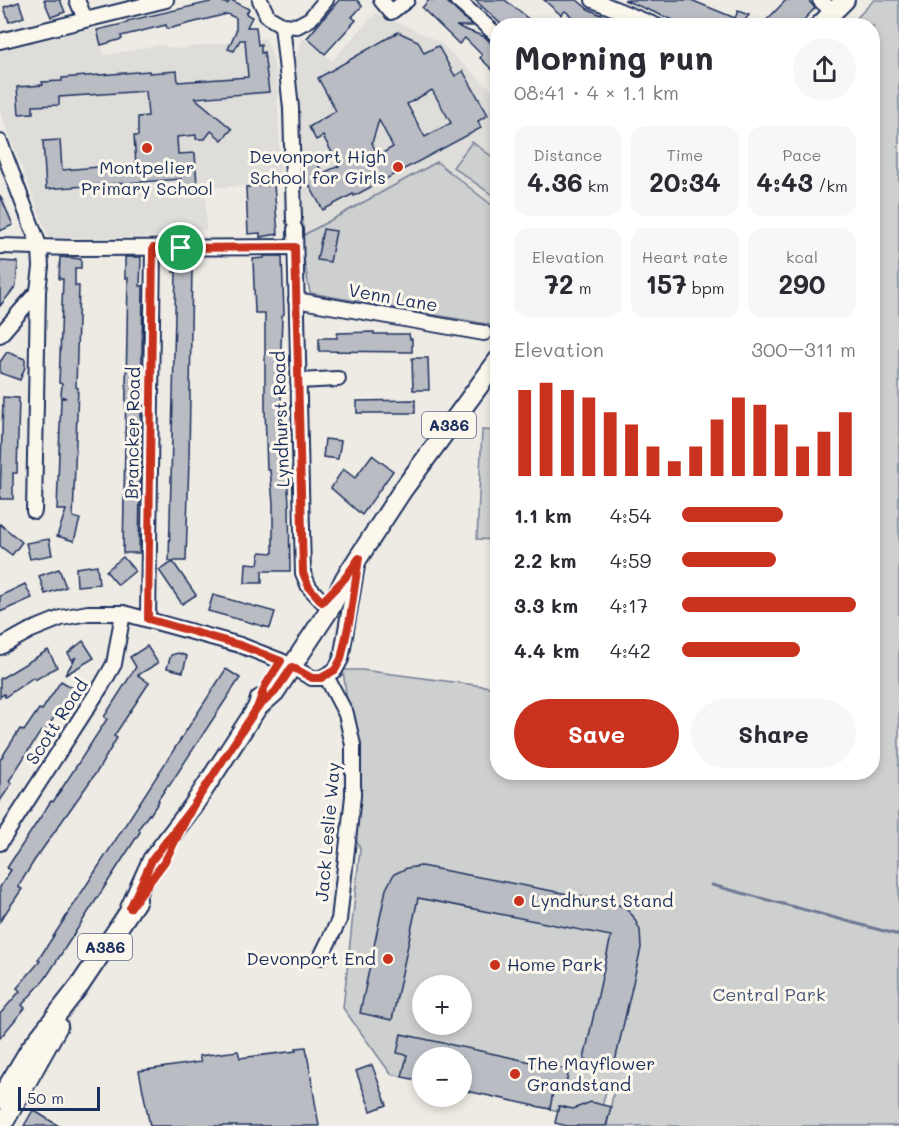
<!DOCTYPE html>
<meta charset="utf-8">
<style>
:root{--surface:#fff;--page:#f7f7f7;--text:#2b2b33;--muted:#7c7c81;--accent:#c8321e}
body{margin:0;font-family:Mali,sans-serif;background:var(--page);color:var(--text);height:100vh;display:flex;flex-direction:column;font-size:22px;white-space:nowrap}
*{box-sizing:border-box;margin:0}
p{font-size:20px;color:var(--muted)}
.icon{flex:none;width:33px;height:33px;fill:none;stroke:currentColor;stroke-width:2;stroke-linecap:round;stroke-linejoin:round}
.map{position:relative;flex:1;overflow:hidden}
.sheet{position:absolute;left:490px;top:18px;width:390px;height:762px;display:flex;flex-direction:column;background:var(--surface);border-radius:24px;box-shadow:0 3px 9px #0003}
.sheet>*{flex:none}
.fabs{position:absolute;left:412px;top:975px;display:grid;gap:12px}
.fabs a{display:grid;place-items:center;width:60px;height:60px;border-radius:50%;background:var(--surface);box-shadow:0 3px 9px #0003;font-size:30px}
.scale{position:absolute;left:18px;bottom:15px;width:82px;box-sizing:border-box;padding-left:6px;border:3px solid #1b2f5e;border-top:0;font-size:16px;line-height:21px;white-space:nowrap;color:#1b2f5e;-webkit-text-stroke:4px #fbf7ec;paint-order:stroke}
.pin{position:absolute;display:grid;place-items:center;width:51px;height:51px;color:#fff;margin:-26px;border:3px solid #fff;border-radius:50%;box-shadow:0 2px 6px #0007}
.round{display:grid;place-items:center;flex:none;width:63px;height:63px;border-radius:32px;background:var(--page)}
.summary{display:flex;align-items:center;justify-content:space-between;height:102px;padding:0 24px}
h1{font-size:33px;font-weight:800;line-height:45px}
.figures{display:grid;grid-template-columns:repeat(3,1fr);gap:9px;height:102px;padding:6px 24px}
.figures div{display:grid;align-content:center;border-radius:15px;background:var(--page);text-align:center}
.figures b{font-size:26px;font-weight:800}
.figures small{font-size:16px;font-weight:400}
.figures p{font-size:16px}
.chart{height:168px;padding:12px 24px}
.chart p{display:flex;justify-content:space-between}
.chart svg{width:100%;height:108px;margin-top:6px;stroke:var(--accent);stroke-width:6}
.primary-button{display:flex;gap:12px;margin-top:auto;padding:12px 24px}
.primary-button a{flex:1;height:69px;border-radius:36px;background:var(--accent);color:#fff;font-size:24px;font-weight:800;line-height:69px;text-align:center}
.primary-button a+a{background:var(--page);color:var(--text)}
ul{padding:0 24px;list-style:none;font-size:20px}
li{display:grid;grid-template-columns:96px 72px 1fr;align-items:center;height:45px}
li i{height:15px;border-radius:8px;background:var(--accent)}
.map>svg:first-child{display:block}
.built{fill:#deddda}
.green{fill:#cecfcf;stroke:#747f96;stroke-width:1.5;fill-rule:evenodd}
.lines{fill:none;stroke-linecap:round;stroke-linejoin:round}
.stream{stroke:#6d7892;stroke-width:3}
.building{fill:#b9bcc3;stroke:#1b2f5e;stroke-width:1.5;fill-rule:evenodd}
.minor-casing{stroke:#1b2f5e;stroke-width:18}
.major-casing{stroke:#1b2f5e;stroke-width:22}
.minor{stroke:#fbf7ec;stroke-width:14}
.major{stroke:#fbf7ec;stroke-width:18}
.route-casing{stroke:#fff;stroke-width:12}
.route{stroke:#c8321e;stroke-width:8}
.poi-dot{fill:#c8321e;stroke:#fbf7ec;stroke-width:2}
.labels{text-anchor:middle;stroke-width:6;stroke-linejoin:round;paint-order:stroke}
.shield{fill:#fbf7ec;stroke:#5e6b89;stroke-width:1.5}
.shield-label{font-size:16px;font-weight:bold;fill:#1b2f5e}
.poi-label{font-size:18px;fill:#1b2f5e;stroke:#fbf7ec;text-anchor:start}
.street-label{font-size:18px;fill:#1b2f5e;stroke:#fbf7ec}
.park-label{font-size:18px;fill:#48577a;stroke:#fbf7ec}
</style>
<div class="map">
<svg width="899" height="1126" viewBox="0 0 899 1126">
<rect width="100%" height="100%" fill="#eeebe4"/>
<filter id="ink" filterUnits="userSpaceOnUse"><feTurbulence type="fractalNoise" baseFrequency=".0167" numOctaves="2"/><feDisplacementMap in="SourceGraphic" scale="12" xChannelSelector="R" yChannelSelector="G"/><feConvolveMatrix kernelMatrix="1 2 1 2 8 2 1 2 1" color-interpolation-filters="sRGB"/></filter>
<g filter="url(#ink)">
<g class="built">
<path d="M376 13 402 24 439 42 498 96V326L310 293 300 237 294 62 303 38 332 61Z"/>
<path d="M94 28 104 55 160 45 176 49 265 38 270 47 277 78 281 184 206 188V230L166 235 165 237 49 238 0 111V51Z"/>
</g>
<g class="green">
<path d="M874 0H899V1126H607L616 1079 609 1081 598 1119 550 1109 462 1058H423V1081L391 1074 343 1008 360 849 353 831 357 782 343 670H362L498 688V772H873V26L850 25ZM423 986H462V1024H423Z"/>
<path d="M472 142 498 161V199L453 167Z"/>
<path d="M437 162 498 210V326L310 293 300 237Z"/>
<path d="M482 430 498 431V540L477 539Z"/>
</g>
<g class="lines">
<path class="stream" d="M712 885 899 935"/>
</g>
<g class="building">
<path d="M44 0H60L65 12 51 17Z"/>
<path d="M219 0 227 4 231 0 249 9 246 14 252 17 247 27H256L258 45 261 44V53L264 52 269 92 195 98 232 129 222 140 211 131 205 139H196V135L177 137 178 154 195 153 197 186 194 195H182L181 179 46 189 43 141 60 140 62 170 136 164 134 136H138V117L148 116 146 91 59 97V105L33 106V113L19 114 17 87 43 85 42 82 62 81V78L149 71V73L177 71 178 82 248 77 245 40H240L234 51 228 49 236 31V18L227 14 167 29 166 25 121 36 122 39 101 45 97 30 127 23V21Z"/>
<path d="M339 0H357L362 6 352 17 356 20 325 54 307 38Z"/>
<path d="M429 0H445L472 26H456L485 37 498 50V75L480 58 482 55 465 38 459 44 422 8Z"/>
<path d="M475 0H505L537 26H503Z"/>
<path d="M544 0H577L588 9 626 26H583L565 11 561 15Z"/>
<path d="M624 0H691L735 18 738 11 749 15 744 21 754 25 688 26Z"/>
<path d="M786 0H808L815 8 798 26H761Z"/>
<path d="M19 2 24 17 9 22 4 7Z"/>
<path d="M398 32 418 41 424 53 438 46 455 76 463 71 488 115 478 121 481 128 354 196 353 194 323 210 302 172V167L315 160 323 173 339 166 323 136 316 140 309 127 336 111 318 78ZM432 90 451 123 425 137 407 104ZM379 120 393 147 378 156 372 143Z"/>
<path d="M274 185 278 234 260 237V233L248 234 246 187Z"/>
<path d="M0 195 13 225 0 231Z"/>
<path d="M323 229 336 231 330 262 317 260Z"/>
<path d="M264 256H282L284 314 282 316 281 346V416L284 473H287L289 504 290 571H262V583H245L246 563 258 564 260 552 273 553V503L270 470H267L265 410V313H255L253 259 264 258Z"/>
<path d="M60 257 81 259V268H75V286H79L76 387 78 388 73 517 80 519 74 541 57 536 66 510H57L61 398H66L61 396 62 384 59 383 63 279H59Z"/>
<path d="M125 257H141L140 286H143L139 553H123L128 278H125Z"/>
<path d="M174 257H190V266H192L189 459 186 561H169L176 272H173Z"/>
<path d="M0 261 18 262 16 286 0 306Z"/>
<path d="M374 332V334H409L410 339H412V352L319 351V338H337V333Z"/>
<path d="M7 352 25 359V367L20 380 0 373V362Z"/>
<path d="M412 358H428L429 390H413Z"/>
<path d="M3 397 19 398 17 473H13V499H0Z"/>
<path d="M415 400V413H357V401Z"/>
<path d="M325 439 341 441 338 459 323 457Z"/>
<path d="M372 455 393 471 362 515 331 488 343 469 355 478Z"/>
<path d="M0 524 22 542 12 555 0 546Z"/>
<path d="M49 539 52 555 30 559 26 543Z"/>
<path d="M123 557 135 571 118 585 106 571Z"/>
<path d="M173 562 196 595 182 604 159 570Z"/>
<path d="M97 565 99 584 77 586 76 568Z"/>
<path d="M59 569 66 587 45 594 39 576Z"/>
<path d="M25 584 32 598 0 612V596Z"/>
<path d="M213 595 275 612 270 628 208 611Z"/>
<path d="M83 641 94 658 65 675 76 657 72 660 68 653Z"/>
<path d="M147 646 158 663 138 675 149 683 147 686 114 736 117 738 98 770 34 861 18 887 22 889 0 921V887L11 870 7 868 51 801 53 802 107 719 104 717 136 667 130 657Z"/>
<path d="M48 650 57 667 35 680 34 677 5 697 4 694 0 697V679Z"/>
<path d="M178 653 187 656 183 672 167 668 171 655Z"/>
<path d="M226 669 240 678 236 684 169 786 168 785 158 800 159 801 150 815 149 814 139 828 140 832 45 979 22 1005 25 1008 0 1038V1014L20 991 17 988 40 961 38 960Z"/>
<path d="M61 681 78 691 66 708 64 706 61 711 59 710 44 733 41 731 9 781 12 783 0 801V760L20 729 24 731 39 709 42 710Z"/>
<path d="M421 866 610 902 624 907 633 916 640 930 641 948 614 1066 584 1059 611 936 418 898 392 1020 360 1013 386 889 394 874 407 868Z"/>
<path d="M401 1034 569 1070 565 1088 554 1086 550 1109 462 1090V1058H423V1081L402 1077 407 1055 397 1053Z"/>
<path d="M306 1047 319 1126H150L139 1071 201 1062 199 1056 238 1051 240 1058 296 1051V1048Z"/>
<path d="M372 1065 387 1105 371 1111 356 1071Z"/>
<path d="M591 1102 611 1107 606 1126H567L555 1123 559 1106 573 1109Z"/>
<path d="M33 1110 59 1126H24Z"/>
</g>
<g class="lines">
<defs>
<g id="minor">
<path d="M77 0 85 19"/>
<path d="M260 0 268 17 282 25 297 26 310 19 326 0"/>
<path d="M381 0 391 12 407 0"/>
<path d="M457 0 498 36"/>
<path d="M593 0 657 26"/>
<path d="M820 0 833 12"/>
<path d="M282 25 291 108 294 220"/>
<path d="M0 41 166 0"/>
<path d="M0 142 40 248 41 267 38 291 34 511"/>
<path d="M295 229 303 573 309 587 322 601"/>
<path d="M0 246 74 248 295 247"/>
<path d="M296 300 484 333"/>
<path d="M0 335 38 291"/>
<path d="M298 381 338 379"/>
<path d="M148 619 153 248"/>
<path d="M0 647 29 631 61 618 88 613H123L240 645 281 661 312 678H321L335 670 341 659 358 560"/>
<path d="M0 843 102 685 114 664 123 613"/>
<path d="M321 957 339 920 353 796V745L346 714 326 676"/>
</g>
<g id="major">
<path d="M819 26 845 0"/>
<path d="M257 708 275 692 331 607 345 578 402 491 498 360"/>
<path d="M130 908 152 860 193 806 257 708 260 699"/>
<path d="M0 1099 30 1049 80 985 137 900"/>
<path d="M2 1126 58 1026"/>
</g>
</defs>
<use href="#minor" class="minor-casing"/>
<use href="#major" class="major-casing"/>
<use href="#minor" class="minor"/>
<use href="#major" class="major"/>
</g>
</g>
<g class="lines" filter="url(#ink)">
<defs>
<path id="route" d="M181 248H153L148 619 240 645 281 661 265 686 257 708 193 806 165 861 130 908 152 860 193 806 257 708 275 692 292 667 312 678H321L335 670 341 659 350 618 359 558 345 578 322 602 309 587 303 573 295 247 181 248"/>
</defs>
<use href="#route" class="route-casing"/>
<use href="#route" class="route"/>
</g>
<g class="poi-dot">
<circle cx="147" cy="148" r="6"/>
<circle cx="398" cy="167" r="6"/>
<circle cx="519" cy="901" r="6"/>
<circle cx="388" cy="959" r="6"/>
<circle cx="495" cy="965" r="6"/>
<circle cx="515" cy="1074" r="6"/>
</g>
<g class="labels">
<g class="shield">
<rect x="422" y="412" width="54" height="26" rx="4.5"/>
<rect x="78" y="934" width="54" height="26" rx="4.5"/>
</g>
<g class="shield-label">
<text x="449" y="431">A386</text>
<text x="105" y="953">A386</text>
</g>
<g class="poi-label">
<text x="386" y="163" text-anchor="end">Devonport High<tspan x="386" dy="21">School for Girls</tspan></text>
<text x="147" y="174" text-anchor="middle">Montpelier<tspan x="147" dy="21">Primary School</tspan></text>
<text x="531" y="907">Lyndhurst Stand</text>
<text x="376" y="965" text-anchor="end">Devonport End</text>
<text x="507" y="971">Home Park</text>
<text x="527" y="1070">The Mayflower<tspan x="527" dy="21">Grandstand</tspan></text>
</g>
<g class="street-label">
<text transform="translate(393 298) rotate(10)" y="6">Venn Lane</text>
<text transform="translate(281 419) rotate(-92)" y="6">Lyndhurst Road</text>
<text transform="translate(133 433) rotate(-89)" y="6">Brancker Road</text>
<text transform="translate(57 722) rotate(-57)" y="6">Scott Road</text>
<text transform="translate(328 832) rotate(-85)" y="6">Jack Leslie Way</text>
</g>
<g class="park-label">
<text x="769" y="1001">Central Park</text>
</g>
</g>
</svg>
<div class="fabs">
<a>+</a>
<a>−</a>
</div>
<div class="scale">50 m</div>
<div class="pin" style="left:181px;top:248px;background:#1e9e55"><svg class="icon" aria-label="arrive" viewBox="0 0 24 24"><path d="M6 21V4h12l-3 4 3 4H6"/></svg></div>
<section class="sheet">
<div class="summary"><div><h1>Morning run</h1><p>08:41 · 4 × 1.1 km</p></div><a class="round"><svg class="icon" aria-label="share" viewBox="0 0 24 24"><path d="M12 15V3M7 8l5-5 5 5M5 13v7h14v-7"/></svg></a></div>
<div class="figures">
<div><p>Distance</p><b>4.36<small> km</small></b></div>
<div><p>Time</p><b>20:34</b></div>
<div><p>Pace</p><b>4:43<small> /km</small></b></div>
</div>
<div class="figures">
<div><p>Elevation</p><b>72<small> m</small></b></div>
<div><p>Heart rate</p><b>157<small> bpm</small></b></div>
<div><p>kcal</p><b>290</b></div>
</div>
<div class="chart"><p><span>Elevation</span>300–311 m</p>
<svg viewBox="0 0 160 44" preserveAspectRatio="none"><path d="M5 44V9M15 44V6M25 44V9M35 44V12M45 44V18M55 44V23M65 44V32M75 44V38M85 44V32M95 44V21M105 44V12M115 44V15M125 44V23M135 44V32M145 44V26M155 44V18"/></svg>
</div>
<ul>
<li><b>1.1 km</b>4:54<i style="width:58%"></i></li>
<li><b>2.2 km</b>4:59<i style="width:54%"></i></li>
<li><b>3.3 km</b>4:17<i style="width:100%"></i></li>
<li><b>4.4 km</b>4:42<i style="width:68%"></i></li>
</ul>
<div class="primary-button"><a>Save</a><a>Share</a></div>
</section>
</div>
